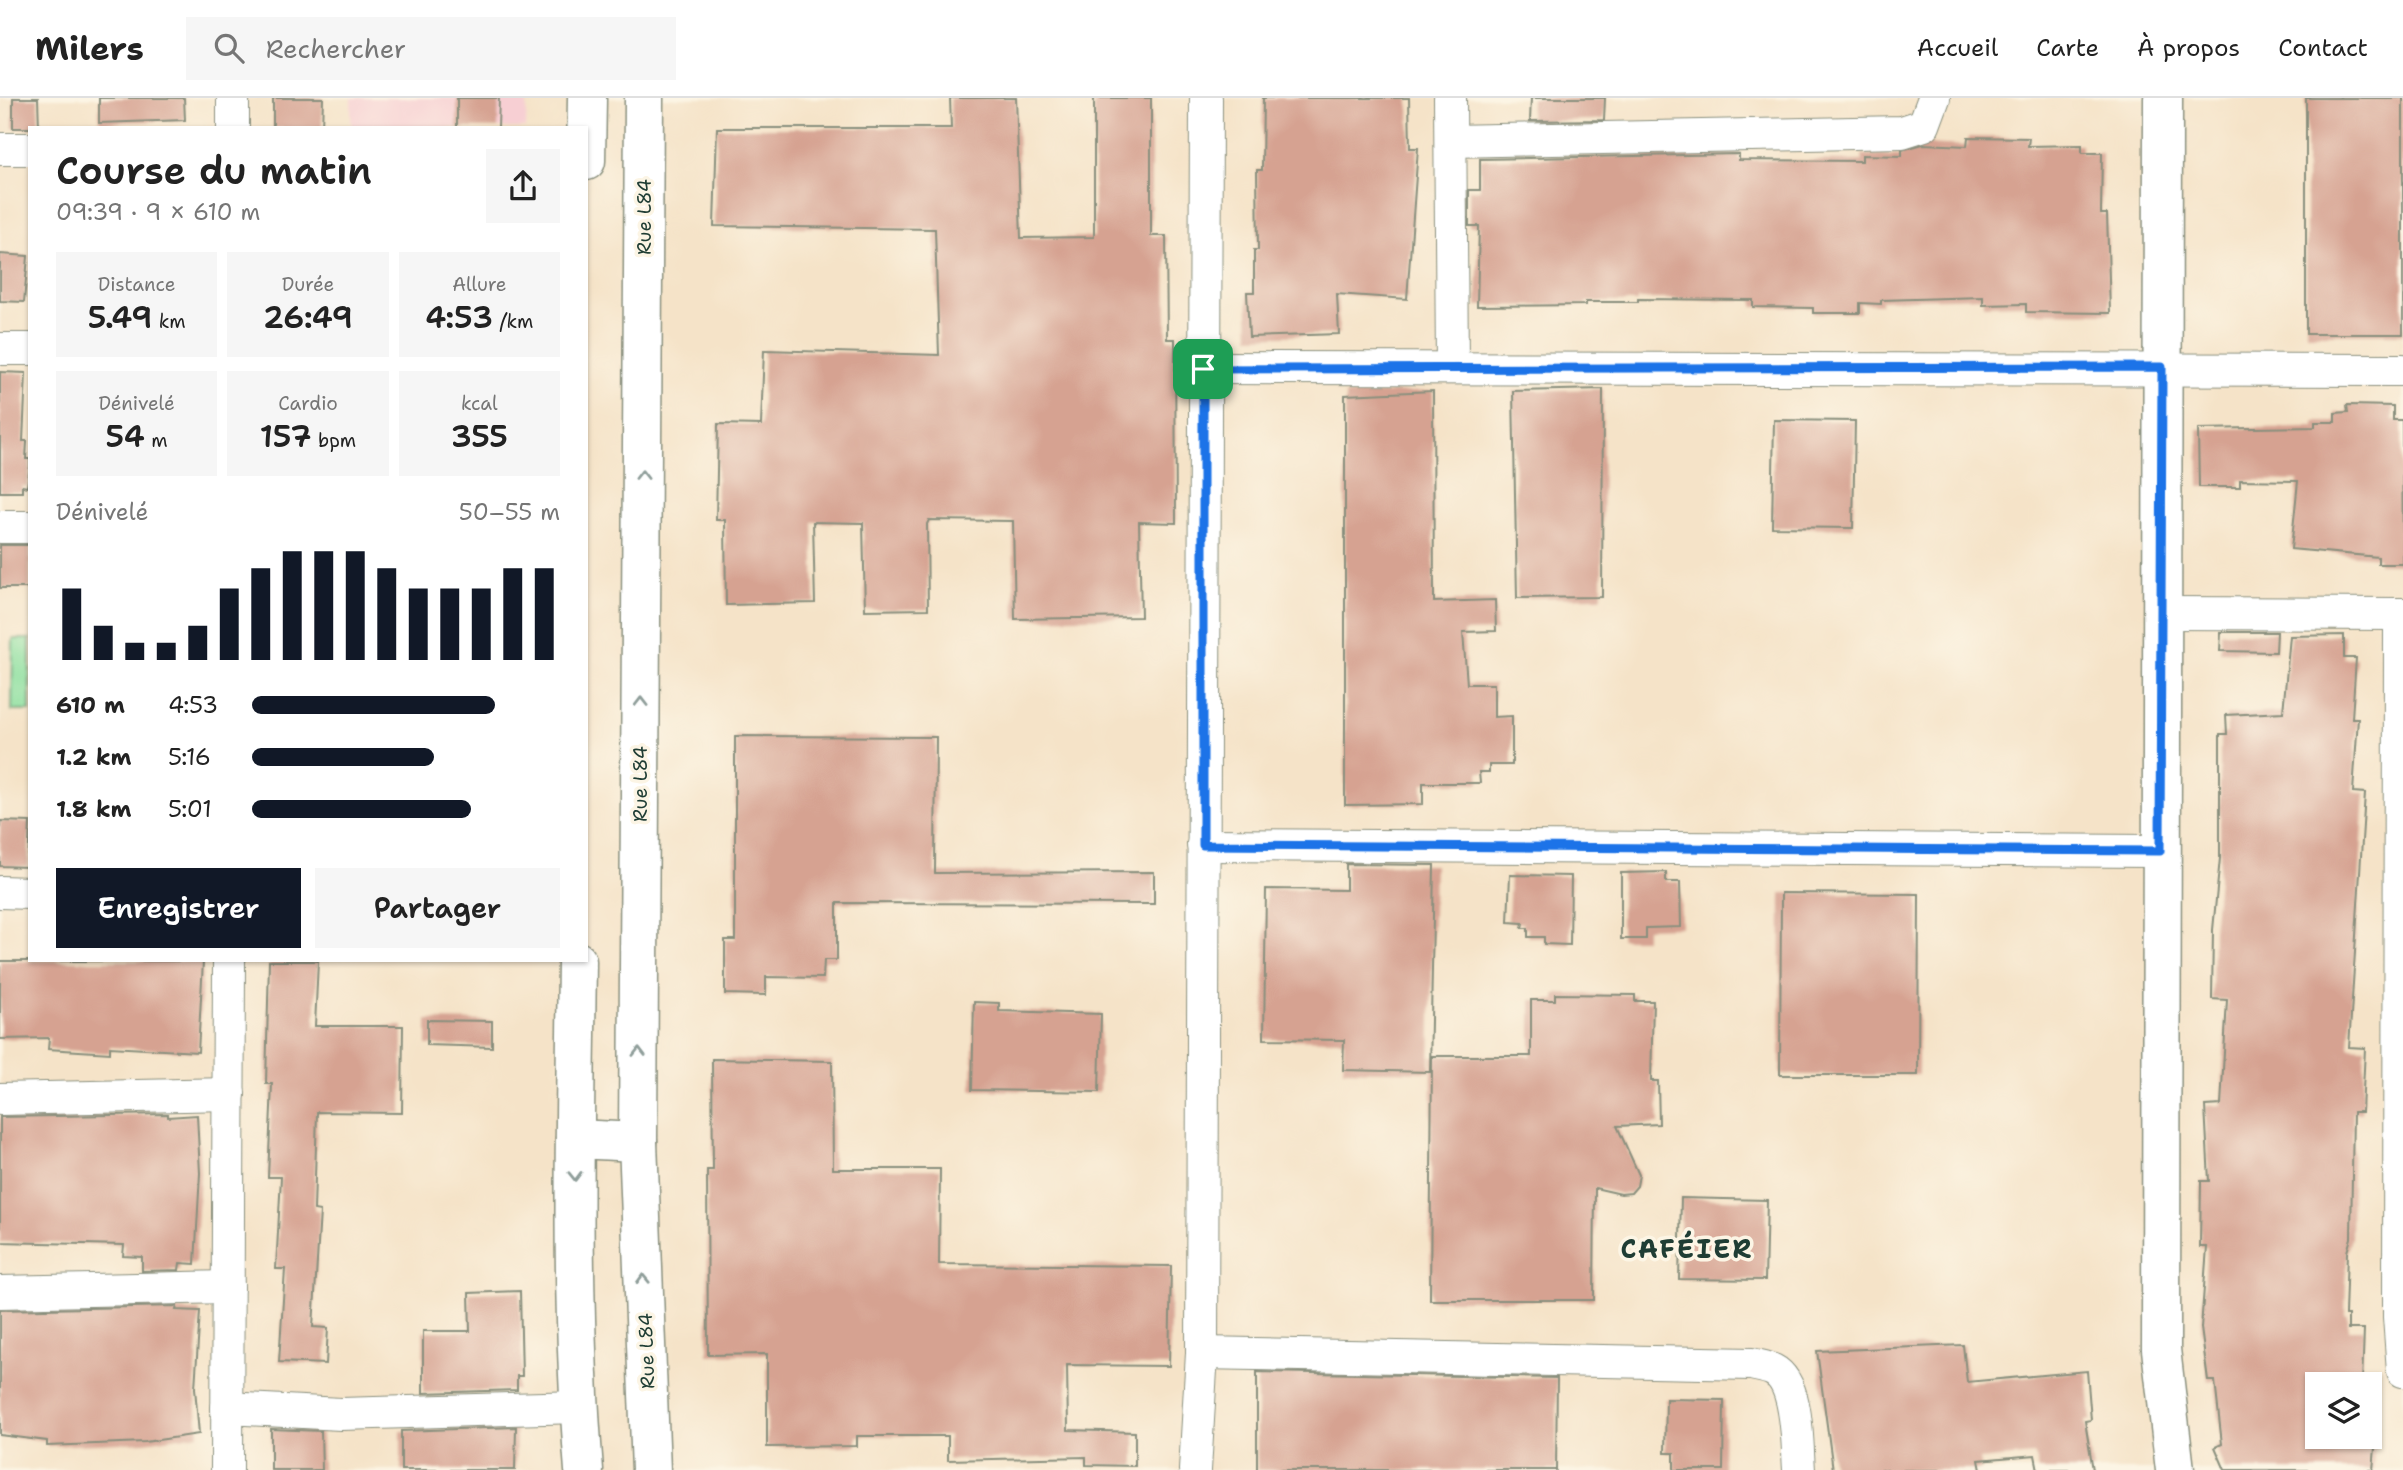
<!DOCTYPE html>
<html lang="fr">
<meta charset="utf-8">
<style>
:root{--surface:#fff;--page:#f6f6f6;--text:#222;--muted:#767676;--line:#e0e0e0;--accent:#111827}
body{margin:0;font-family:"Shantell Sans",sans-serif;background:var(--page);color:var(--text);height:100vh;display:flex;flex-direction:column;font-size:26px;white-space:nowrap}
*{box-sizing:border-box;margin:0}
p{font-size:23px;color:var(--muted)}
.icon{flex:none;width:38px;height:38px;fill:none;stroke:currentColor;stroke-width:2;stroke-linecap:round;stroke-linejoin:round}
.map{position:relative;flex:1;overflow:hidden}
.drawer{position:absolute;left:28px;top:28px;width:560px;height:836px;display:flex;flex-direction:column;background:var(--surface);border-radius:0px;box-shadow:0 2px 5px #0004}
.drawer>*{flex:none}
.buttons{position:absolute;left:2305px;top:1274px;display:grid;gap:14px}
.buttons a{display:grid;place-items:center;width:77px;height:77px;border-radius:0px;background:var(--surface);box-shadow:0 2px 5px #0004;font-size:35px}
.pin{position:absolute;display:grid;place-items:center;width:60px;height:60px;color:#fff;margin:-30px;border-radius:14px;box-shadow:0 4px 10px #0006}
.round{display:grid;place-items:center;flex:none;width:74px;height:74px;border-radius:0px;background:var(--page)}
.summary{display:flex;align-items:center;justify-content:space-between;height:119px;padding:0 28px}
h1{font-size:38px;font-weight:600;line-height:52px}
.figures{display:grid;grid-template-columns:repeat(3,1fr);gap:10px;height:119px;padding:7px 28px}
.figures div{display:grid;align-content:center;border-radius:0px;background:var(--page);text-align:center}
.figures b{font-size:30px;font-weight:600}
.figures small{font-size:19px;font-weight:400}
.figures p{font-size:19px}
.chart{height:196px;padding:14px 28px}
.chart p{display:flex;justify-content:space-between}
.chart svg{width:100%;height:126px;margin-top:7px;stroke:var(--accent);stroke-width:6}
.button{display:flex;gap:14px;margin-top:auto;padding:14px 28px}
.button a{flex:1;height:80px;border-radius:0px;background:var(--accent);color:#fff;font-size:28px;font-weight:600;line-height:80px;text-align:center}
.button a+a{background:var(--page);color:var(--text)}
ul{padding:0 28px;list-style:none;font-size:23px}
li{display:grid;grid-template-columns:112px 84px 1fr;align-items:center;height:52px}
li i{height:18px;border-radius:9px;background:var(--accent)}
header{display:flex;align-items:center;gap:42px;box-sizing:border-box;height:98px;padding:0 35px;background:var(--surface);border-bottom:2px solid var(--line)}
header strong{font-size:33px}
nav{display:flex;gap:38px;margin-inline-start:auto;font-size:24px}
.search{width:490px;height:63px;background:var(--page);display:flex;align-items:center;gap:18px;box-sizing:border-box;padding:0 24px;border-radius:0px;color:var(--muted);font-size:26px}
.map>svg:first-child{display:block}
.built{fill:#f7cfd3}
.garden{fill:#8de0a0;stroke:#568e6a;stroke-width:2}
.building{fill:#d6a291}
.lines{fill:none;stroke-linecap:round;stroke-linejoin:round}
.street-casing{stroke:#8a907e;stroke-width:34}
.secondary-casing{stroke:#8a907e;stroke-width:41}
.street{stroke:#fff;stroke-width:32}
.secondary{stroke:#fff;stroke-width:38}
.oneway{stroke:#8f9e9a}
.route-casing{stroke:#fff;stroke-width:14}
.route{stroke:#1a73e8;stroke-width:9}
.labels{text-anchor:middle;stroke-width:7;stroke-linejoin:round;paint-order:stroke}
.street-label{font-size:19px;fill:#1f3d34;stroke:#fcf5e5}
.district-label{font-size:26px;font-weight:bold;letter-spacing:2px;fill:#1f3d34;stroke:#fcf5e5}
</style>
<header>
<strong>Milers</strong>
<div class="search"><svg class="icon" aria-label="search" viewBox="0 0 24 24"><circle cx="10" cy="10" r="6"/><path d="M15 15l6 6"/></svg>Rechercher</div>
<nav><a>Accueil</a><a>Carte</a><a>À propos</a><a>Contact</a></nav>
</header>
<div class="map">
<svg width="2403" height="1372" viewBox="0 0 2403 1372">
<rect width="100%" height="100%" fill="#fcf5e5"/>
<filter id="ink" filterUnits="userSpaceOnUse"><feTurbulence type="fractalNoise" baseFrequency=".0143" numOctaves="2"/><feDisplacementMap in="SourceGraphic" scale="14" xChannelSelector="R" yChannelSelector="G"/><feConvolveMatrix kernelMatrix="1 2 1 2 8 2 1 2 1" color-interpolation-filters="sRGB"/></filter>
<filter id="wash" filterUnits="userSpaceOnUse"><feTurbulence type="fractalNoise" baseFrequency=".00686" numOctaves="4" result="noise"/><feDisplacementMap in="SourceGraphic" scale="28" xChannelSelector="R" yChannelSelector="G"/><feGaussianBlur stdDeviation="1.57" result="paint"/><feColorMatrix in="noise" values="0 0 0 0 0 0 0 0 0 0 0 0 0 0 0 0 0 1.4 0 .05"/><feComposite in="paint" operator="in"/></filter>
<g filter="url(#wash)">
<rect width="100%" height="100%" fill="#f5e3c8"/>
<path class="built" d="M351 0H527L526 30H351Z"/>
<path class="garden" d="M13 541H30V613H12Z"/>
<g id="blocks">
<g class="building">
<path d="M13 0H38L39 30H13Z"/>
<path d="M99 0H184L185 22 99 25Z"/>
<path d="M273 0H323L322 30H273Z"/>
<path d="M457 0H499L498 30H457Z"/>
<path d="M950 0H1016L1021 140 1094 139V0H1151V138H1166L1167 241H1175L1176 425 1139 424 1141 519 1015 521 1013 423 929 422 927 426 928 511 865 512 863 425 813 424 815 505 726 507 725 422H716L718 326 761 327 764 252 939 257 935 131 714 128 717 30H951Z"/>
<path d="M1263 0H1409L1410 50H1418L1407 201 1337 196 1339 236 1249 239 1247 194H1254V152H1258L1257 72H1262Z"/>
<path d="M1531 0H1605L1604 22 1530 23Z"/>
<rect x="2306" y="0" width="97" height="236"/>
<path d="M1968 39 2029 40 2028 48 2082 47V55H2102L2101 116H2107L2110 215 2026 214V206L1983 207V199L1881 202V206L1860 205V215H1813V210L1753 209V202L1638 201V204H1586V207L1477 208 1479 128H1469V92H1480V61L1739 56V62L1862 63V57L1902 58V52L1923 46 1967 48Z"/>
<path d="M0 156 28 158 24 204 0 203Z"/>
<path d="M0 274 26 275 23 343H27L26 361H30V369L27 389 22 388V394H0Z"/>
<path d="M1603 291 1602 499 1517 500 1513 293Z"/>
<path d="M1433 293 1434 504 1495 502 1496 533 1463 534 1467 586H1494V619L1512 618V667H1489V674H1479L1480 685H1423V706L1345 707V297Z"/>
<path d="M2347 307 2393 308V322H2402L2403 466H2378V459L2291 451 2298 383 2240 382V389H2199L2198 331 2315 329V324H2335V315L2348 314Z"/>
<path d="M1774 322 1855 323 1853 430 1772 429Z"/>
<rect x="0" y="447" width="30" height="43"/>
<path d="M2221 534H2277L2276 554 2220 553Z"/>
<path d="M2344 537V560H2356L2352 620H2358L2353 694 2365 695 2349 949 2365 950 2362 1014H2353L2351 1140 2347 1154 2345 1217H2348V1231H2364L2362 1286H2317V1339H2376L2373 1372H2225L2215 1349 2222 1346 2215 1283H2208L2201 1230 2207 1149H2200L2201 1083H2209L2205 1008 2221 1007 2227 902 2212 901 2213 832 2220 760V636H2227L2226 617 2283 614 2290 538Z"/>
<path d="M735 638 936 639 935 775 1154 774V806L837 805V862H824L823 880 766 879V897L725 896V842H735Z"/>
<path d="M0 723 30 724 28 769 0 768Z"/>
<path d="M1346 766 1434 767 1430 974 1343 972 1344 942 1264 941 1266 791 1346 792Z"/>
<path d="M1666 774V784H1680L1681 829 1646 830V841H1621V775Z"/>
<path d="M1510 777 1571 778 1570 847 1544 846V839H1528V830H1522L1523 825 1508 824Z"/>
<path d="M1781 795 1919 796 1918 977H1780Z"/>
<path d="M0 863H203L198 954 110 949V955L48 951 49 940 0 941Z"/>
<path d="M269 863H318L315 928H403L402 1015 317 1014 314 1112 320 1113 313 1229 328 1230 326 1266 279 1264 285 1171H276L281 1079H268L272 986H266Z"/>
<path d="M1555 896 1635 897V903H1653L1651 983H1658L1659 1026 1617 1028 1639 1077 1637 1088 1631 1095 1621 1096 1595 1090 1594 1202H1430L1432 958H1531V902H1555Z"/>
<path d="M974 904 999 905V913L1101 916 1099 994 972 992Z"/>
<path d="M427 922 492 923V949L427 947Z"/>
<path d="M712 961 832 963 833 1071H940L939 1166 1171 1168 1169 1268 1067 1267 1068 1332 1135 1334V1368L1086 1367V1359L948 1362V1338H857V1348L767 1349V1256L708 1257 707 1072H713Z"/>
<path d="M168 1016V1019L197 1017 200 1075 195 1166 180 1165 179 1172 142 1173V1159L123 1158 124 1147 0 1144V1019Z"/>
<path d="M1681 1100 1767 1102 1765 1182 1679 1181Z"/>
<path d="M520 1193 522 1278H517V1292L423 1295V1233H470L469 1195Z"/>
<path d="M177 1208 176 1212 200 1213 195 1290 199 1336 145 1344 47 1348V1343L0 1337V1212Z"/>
<path d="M1963 1247 1967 1284 2087 1273 2091 1322 2085 1323 2093 1372H2038L2035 1357 1979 1362 1981 1372H1833L1817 1253Z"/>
<path d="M1257 1274 1557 1280 1556 1372H1257Z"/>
<path d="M1666 1301 1724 1302 1723 1372H1674V1355H1665Z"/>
<path d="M516 1329 515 1372H401V1333Z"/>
<path d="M271 1331 321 1333 322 1372H271Z"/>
</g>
</g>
</g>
<g filter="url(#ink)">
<use href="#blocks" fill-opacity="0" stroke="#8a907e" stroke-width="2"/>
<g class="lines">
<defs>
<g id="street">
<path d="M1450 0 1452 270"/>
<path d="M233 30V0"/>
<path d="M1452 43 1902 34 1924 27 1934 0"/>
<path d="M0 51H30"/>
<path d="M0 251H30"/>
<path d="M1204 270 2403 272"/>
<path d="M0 429H30"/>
<path d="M2160 515 2403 516"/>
<path d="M2400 516 2399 1219 2403 1273"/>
<path d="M1203 747 2159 753"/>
<path d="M0 794 30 795"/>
<path d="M0 1001 229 996"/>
<path d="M0 1194 228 1189"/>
<path d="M1202 1255 1752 1266C1759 1268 1767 1269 1773 1272 1799 1285 1797 1347 1799 1372"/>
<path d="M227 1310 341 1316 579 1309"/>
<path d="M227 1372 229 863"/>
<path d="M1195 1372 1202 1255 1206 0"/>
</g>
<g id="secondary">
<path d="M644 0 638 1044 651 1372"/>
<path d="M2163 0 2161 1251 2175 1372"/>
<path d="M586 63 587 0"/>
<path d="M577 863C575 1032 570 1203 584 1372"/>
<path d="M575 1041 638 1044"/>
</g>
</defs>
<use href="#street" class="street-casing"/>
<use href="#secondary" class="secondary-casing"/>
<use href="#street" class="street"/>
<use href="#secondary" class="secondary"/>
</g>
<defs><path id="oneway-chevron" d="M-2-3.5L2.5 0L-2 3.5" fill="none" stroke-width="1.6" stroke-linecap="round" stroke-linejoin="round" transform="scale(1.75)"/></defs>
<g class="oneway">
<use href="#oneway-chevron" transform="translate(642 377) rotate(-90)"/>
<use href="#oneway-chevron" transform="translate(641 604) rotate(-90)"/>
<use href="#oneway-chevron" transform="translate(639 954) rotate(-90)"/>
<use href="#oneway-chevron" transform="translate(575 1078) rotate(89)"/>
<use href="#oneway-chevron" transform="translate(643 1181) rotate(-92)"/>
</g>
</g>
<g class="lines" filter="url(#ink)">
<defs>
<path id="route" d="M2162 269 2160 753 1203 747V271Z"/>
</defs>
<use href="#route" class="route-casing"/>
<use href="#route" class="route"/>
</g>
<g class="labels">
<g class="street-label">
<text transform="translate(644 119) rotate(-90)" y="7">Rue L84</text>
<text transform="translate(640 686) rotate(-90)" y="7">Rue L84</text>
<text transform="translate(646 1253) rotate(-92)" y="7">Rue L84</text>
</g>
<g class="district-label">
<text x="1687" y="1160">CAFÉIER</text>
</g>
</g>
</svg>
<div class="buttons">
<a><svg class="icon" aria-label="layers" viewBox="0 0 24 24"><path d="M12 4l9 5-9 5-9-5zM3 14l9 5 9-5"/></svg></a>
</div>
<div class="pin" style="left:1203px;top:271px;background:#1e9e55"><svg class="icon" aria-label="arrive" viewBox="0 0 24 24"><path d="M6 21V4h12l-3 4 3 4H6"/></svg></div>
<section class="drawer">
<div class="summary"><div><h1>Course du matin</h1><p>09:39 · 9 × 610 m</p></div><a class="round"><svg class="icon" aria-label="share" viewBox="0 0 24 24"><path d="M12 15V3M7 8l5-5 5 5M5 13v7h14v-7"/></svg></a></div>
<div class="figures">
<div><p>Distance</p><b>5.49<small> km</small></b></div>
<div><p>Durée</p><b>26:49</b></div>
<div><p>Allure</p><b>4:53<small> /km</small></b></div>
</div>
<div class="figures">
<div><p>Dénivelé</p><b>54<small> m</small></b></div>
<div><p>Cardio</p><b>157<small> bpm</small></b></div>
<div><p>kcal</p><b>355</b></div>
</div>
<div class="chart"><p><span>Dénivelé</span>50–55 m</p>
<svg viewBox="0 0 160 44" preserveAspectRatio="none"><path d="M5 44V19M15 44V32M25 44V38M35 44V38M45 44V32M55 44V19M65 44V12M75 44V6M85 44V6M95 44V6M105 44V12M115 44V19M125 44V19M135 44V19M145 44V12M155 44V12"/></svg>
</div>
<ul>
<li><b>610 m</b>4:53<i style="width:79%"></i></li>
<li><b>1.2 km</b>5:16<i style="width:59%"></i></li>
<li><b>1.8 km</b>5:01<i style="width:71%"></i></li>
</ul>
<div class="button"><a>Enregistrer</a><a>Partager</a></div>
</section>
</div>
